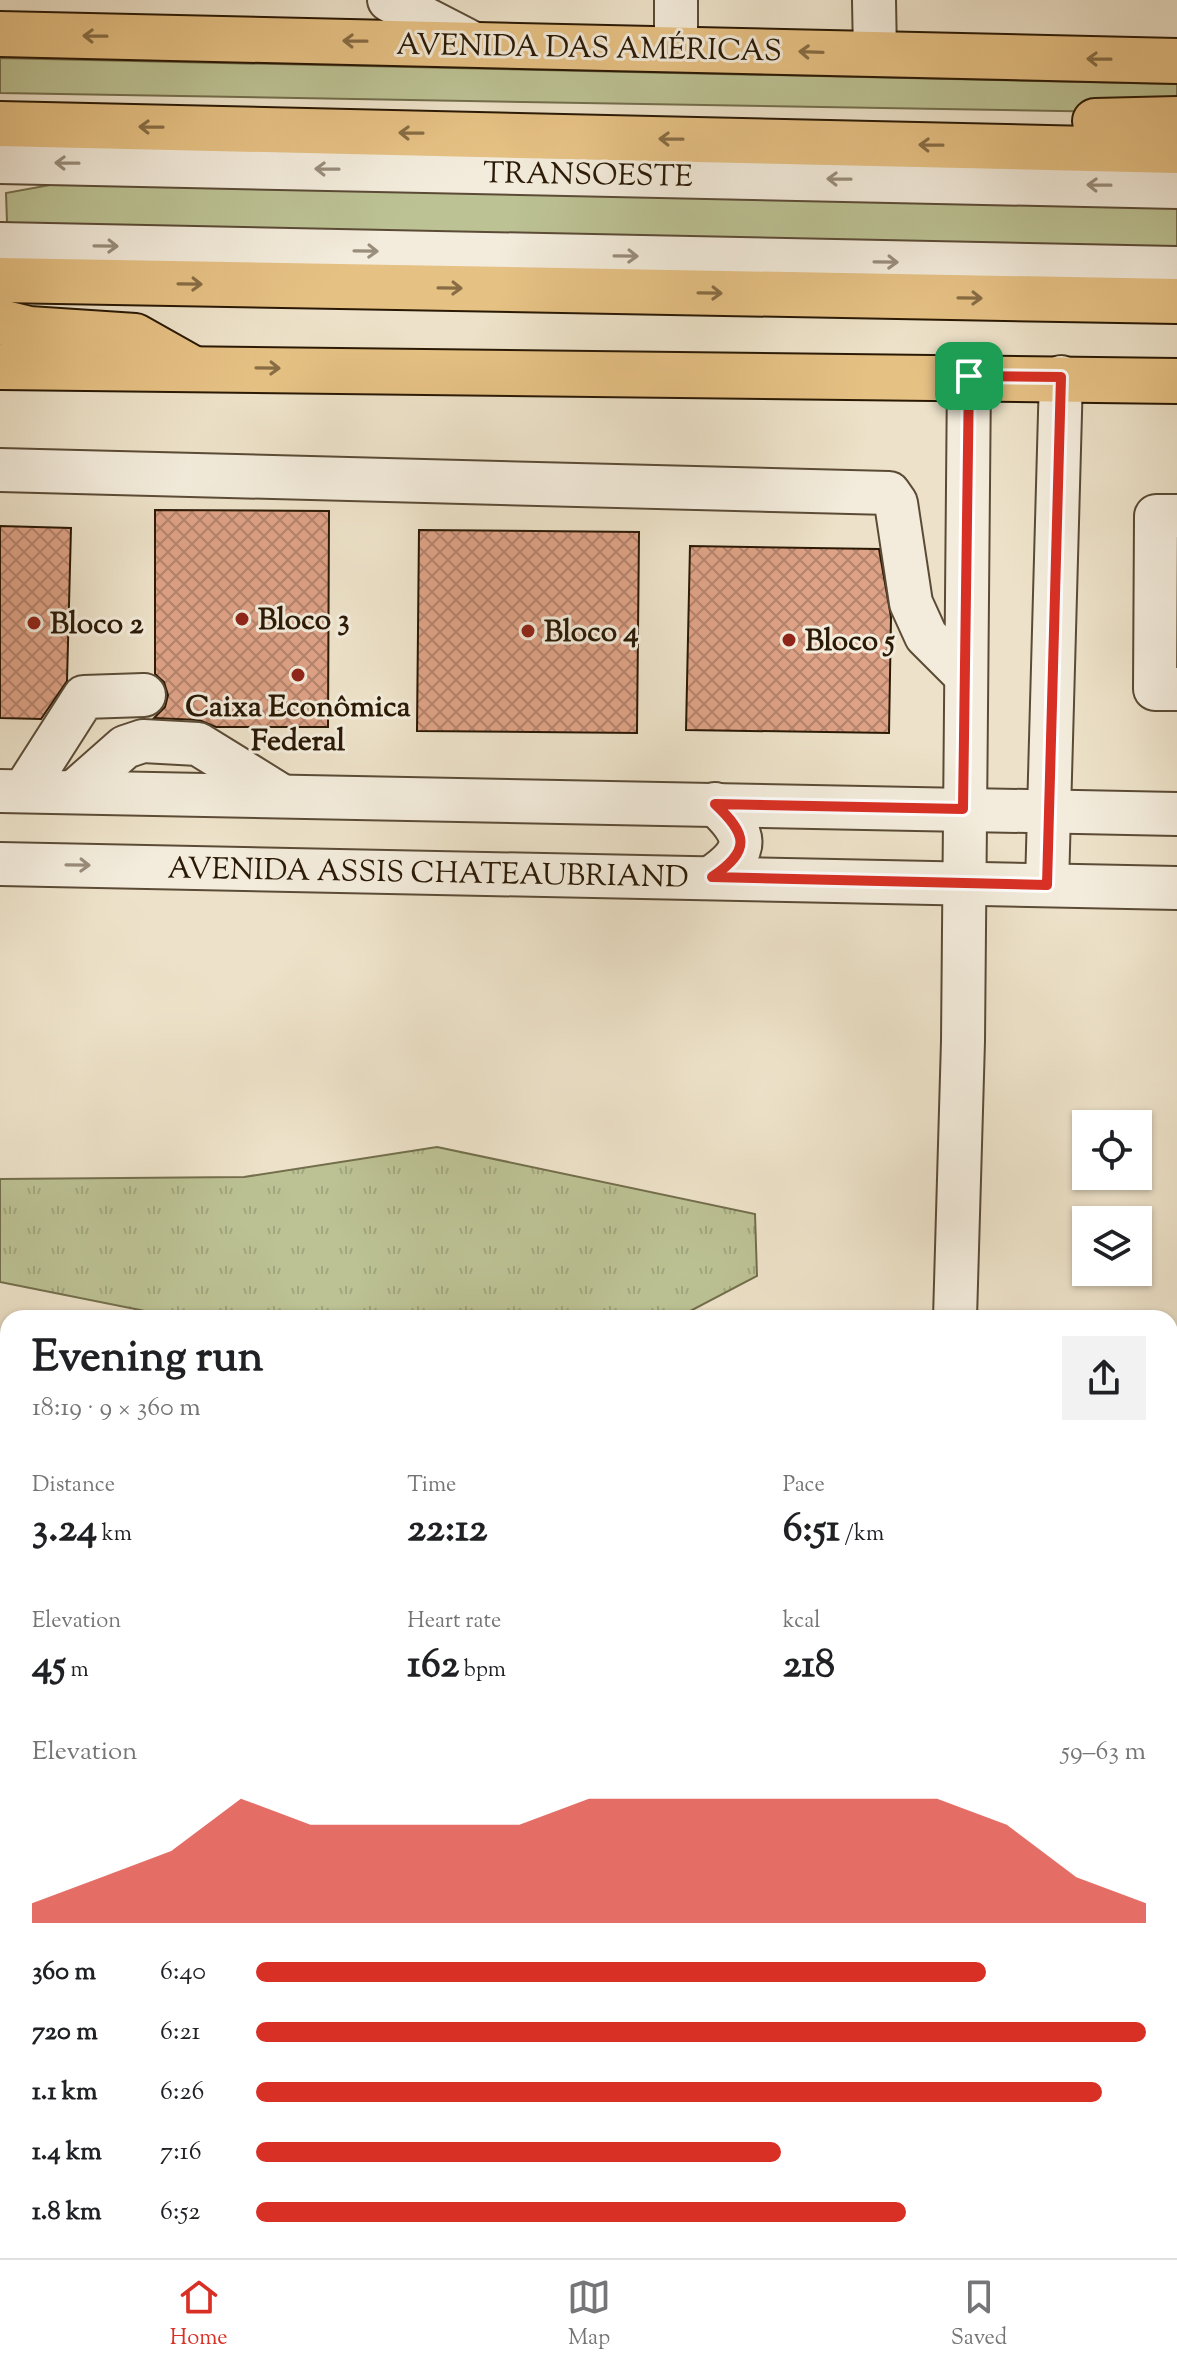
<!DOCTYPE html>
<meta charset="utf-8">
<style>
:root{--surface:#fff;--page:#f2f2f2;--text:#202124;--muted:#757577;--line:#e0e0e0;--accent:#d93025}
body{margin:0;font-family:"Sorts Mill Goudy",serif;background:var(--page);color:var(--text);height:100vh;display:flex;flex-direction:column;font-size:30px;white-space:nowrap}
*{box-sizing:border-box;margin:0}
p{font-size:26px;color:var(--muted)}
.icon{flex:none;width:44px;height:44px;fill:none;stroke:currentColor;stroke-width:2;stroke-linecap:round;stroke-linejoin:round}
.map{position:relative;flex:1;overflow:hidden}
.sheet{position:absolute;left:0px;top:1310px;width:1178px;height:948px;display:flex;flex-direction:column;background:var(--surface);border-radius:24px 24px 0 0;box-shadow:0 2px 6px #0004}
.sheet>*{flex:none}
.fabs{position:absolute;left:1072px;top:1110px;display:grid;gap:16px}
.fabs a{display:grid;place-items:center;width:80px;height:80px;border-radius:0px;background:var(--surface);box-shadow:0 2px 6px #0004;font-size:40px}
.pin{position:absolute;display:grid;place-items:center;width:68px;height:68px;color:#fff;margin:-34px;border-radius:16px;box-shadow:0 4px 12px #0006}
.round{display:grid;place-items:center;flex:none;width:84px;height:84px;border-radius:0px;background:var(--page)}
.head{display:flex;align-items:center;justify-content:space-between;height:136px;padding:0 32px}
h1{font-size:44px;font-weight:800;line-height:60px}
.metrics{display:grid;grid-template-columns:repeat(3,1fr);gap:12px;height:136px;padding:8px 32px}
.metrics div{display:grid;align-content:center}
.metrics b{font-size:40px;font-weight:800}
.metrics small{font-size:22px;font-weight:400}
.metrics p{font-size:22px}
.chart{height:224px;padding:16px 32px}
.chart p{display:flex;justify-content:space-between}
.chart svg{width:100%;height:144px;margin-top:8px;fill:var(--accent);opacity:.7}
ul{padding:0 32px;list-style:none;font-size:26px}
li{display:grid;grid-template-columns:128px 96px 1fr;align-items:center;height:60px}
li i{height:20px;border-radius:10px;background:var(--accent)}
.tabs{display:flex;justify-content:space-around;align-items:center;height:112px;border-top:2px solid var(--line);background:var(--surface);font-size:22px;color:var(--muted)}
.tabs a{display:grid;justify-items:center;gap:4px}
.tabs .on{color:var(--accent)}
.map>svg:first-child{display:block}
.grass{fill:#bcc294;stroke:#736e4c;stroke-width:2}
.park{fill:url(#park-tufts);stroke:#736e4c;stroke-width:2}
.building{fill:url(#building-cross-hatch);stroke:#2a1905;stroke-width:2}
.lines{fill:none;stroke-linecap:round;stroke-linejoin:round}
.minor-casing{stroke:#5b4b36;stroke-width:46}
.major-casing{stroke:#2a1905;stroke-width:48}
.highway-casing{stroke:#2a1905;stroke-width:48}
.minor{stroke:#f3ecdc;stroke-width:42}
.major{stroke:#e6c184;stroke-width:44}
.highway{stroke:#e6c184;stroke-width:44}
.oneway{stroke:#886d44}
.oneway2{stroke:#998d7b}
.route-casing{stroke:#fff;stroke-width:16}
.route{stroke:#d93025;stroke-width:10}
.poi-dot{fill:#8f2418;stroke:#f3ecdc;stroke-width:3}
.labels{text-anchor:middle;stroke-width:6;stroke-linejoin:round;paint-order:stroke}
.street-label{font-size:30px;fill:#2a1905;stroke:#f3ecdc}
.poi-label{font-size:30px;font-weight:bold;fill:#2a1905;stroke:#f3ecdc;text-anchor:start}
</style>
<div class="map">
<svg width="1177" height="2258" viewBox="0 0 1177 2258">
<defs>
<pattern id="park-tufts" width="24" height="20" patternUnits="userSpaceOnUse" patternTransform="scale(2)"><rect width="24" height="20" fill="#bcc294"/><path d="M3 7l-1-3M5 7V3M7 7l1-3M15 17l-1-3M17 17v-4M19 17l1-3" fill="none" stroke="#a2a67e"/></pattern>
<pattern id="building-cross-hatch" width="8" height="8" patternUnits="userSpaceOnUse" patternTransform="scale(2)"><rect width="8" height="8" fill="#dea286"/><path d="M0 0l8 8M0 8l8-8" fill="none" stroke="#b4836c"/></pattern>
</defs>
<rect width="100%" height="100%" fill="#ede2c9"/>
<filter id="stains"><feTurbulence type="fractalNoise" baseFrequency=".0025" numOctaves="4"/><feColorMatrix values="0 0 0 0 .2 0 0 0 0 .09 0 0 0 0 .02 0 0 0 .5 -.17"/></filter>
<radialGradient id="worn" r=".72"><stop offset=".6" stop-color="#630" stop-opacity="0"/><stop offset="1" stop-color="#630" stop-opacity=".3"/></radialGradient>
<g class="grass">
<path d="M0 58 1177 84V113L0 93Z"/>
<path d="M99 176 1177 199V262L110 243 7 222 6 193Z"/>
</g>
<path class="park" d="M437 1147 755 1214 757 1276 677 1318H180L0 1282V1179L244 1177Z"/>
<g class="building">
<path d="M155 510 329 511 328 727H216L199 720 154 718 165 707 168 695 164 682 155 674Z"/>
<path d="M0 526 71 528 67 681 41 719 0 718Z"/>
<path d="M419 530 639 532 637 733 417 731Z"/>
<path d="M690 546 879 549 891 617 889 733 686 730Z"/>
</g>
<g class="lines">
<defs>
<g id="minor">
<path d="M389 0 474 44"/>
<path d="M874 0 875 54"/>
<path d="M676 49V0"/>
<path d="M0 162 1177 187"/>
<path d="M0 244 1177 268"/>
<path d="M0 470 889 493 896 503 911 603 926 636 964 674"/>
<path d="M1177 516H1156L1155 689H1177"/>
<path d="M0 791 1177 814"/>
<path d="M24 791 84 697 144 695"/>
<path d="M74 792 125 747 143 741 198 744 282 796"/>
<path d="M0 864 1177 888"/>
<path d="M712 877C752 850 747 834 715 804"/>
<path d="M1047 885 1061 377"/>
<path d="M955 1318 963 1041 969 376"/>
<path d="M1170 1572 1177 1571"/>
<path d="M0 2235 8 2037"/>
<path d="M917 2258 918 2250"/>
</g>
<g id="major">
<path d="M0 34 1177 61"/>
<path d="M0 367 1177 381"/>
</g>
<g id="highway">
<path d="M1095 121 1177 119"/>
<path d="M0 124 1177 151"/>
<path d="M0 280 1177 301"/>
<path d="M0 322 29 329 135 336 190 367"/>
</g>
</defs>
<use href="#minor" class="minor-casing"/>
<use href="#major" class="major-casing"/>
<use href="#highway" class="highway-casing"/>
<use href="#minor" class="minor"/>
<use href="#major" class="major"/>
<use href="#highway" class="highway"/>
</g>
<defs><path id="oneway-shaft" d="M-6 0H5M1.5-3L5.5 0L1.5 3" fill="none" stroke-width="1.6" stroke-linecap="round" stroke-linejoin="round" transform="scale(2)"/></defs>
<g class="oneway">
<use href="#oneway-shaft" transform="translate(95 36) rotate(-179)"/>
<use href="#oneway-shaft" transform="translate(355 41) rotate(-179)"/>
<use href="#oneway-shaft" transform="translate(811 52) rotate(-178)"/>
<use href="#oneway-shaft" transform="translate(1099 59) rotate(-179)"/>
<use href="#oneway-shaft" transform="translate(151 127) rotate(-179)"/>
<use href="#oneway-shaft" transform="translate(411 133) rotate(-179)"/>
<use href="#oneway-shaft" transform="translate(671 139) rotate(-179)"/>
<use href="#oneway-shaft" transform="translate(931 145) rotate(-179)"/>
<use href="#oneway-shaft" transform="translate(190 284) rotate(1)"/>
<use href="#oneway-shaft" transform="translate(450 288) rotate(1)"/>
<use href="#oneway-shaft" transform="translate(710 293) rotate(1)"/>
<use href="#oneway-shaft" transform="translate(970 298) rotate(1)"/>
<use href="#oneway-shaft" transform="translate(268 368) rotate(1)"/>
</g>
<g class="oneway2">
<use href="#oneway-shaft" transform="translate(67 163) rotate(-179)"/>
<use href="#oneway-shaft" transform="translate(327 169) rotate(-179)"/>
<use href="#oneway-shaft" transform="translate(839 179) rotate(-179)"/>
<use href="#oneway-shaft" transform="translate(1099 185) rotate(-179)"/>
<use href="#oneway-shaft" transform="translate(106 246) rotate(1)"/>
<use href="#oneway-shaft" transform="translate(366 251) rotate(1)"/>
<use href="#oneway-shaft" transform="translate(626 256) rotate(1)"/>
<use href="#oneway-shaft" transform="translate(886 262) rotate(1)"/>
<use href="#oneway-shaft" transform="translate(78 865) rotate(1)"/>
</g>
<g class="lines">
<defs>
<path id="route" d="M969 376 1061 377 1047 885 712 877C752 850 747 834 715 804L963 809Z"/>
</defs>
<use href="#route" class="route-casing"/>
<use href="#route" class="route"/>
</g>
<g class="poi-dot">
<circle cx="242" cy="619" r="8"/>
<circle cx="34" cy="623" r="8"/>
<circle cx="528" cy="631" r="8"/>
<circle cx="789" cy="640" r="8"/>
<circle cx="298" cy="675" r="8"/>
</g>
<g class="labels">
<g class="street-label">
<text transform="translate(589 47) rotate(1)" y="10">AVENIDA DAS AMÉRICAS</text>
<text transform="translate(588 174) rotate(1)" y="10">TRANSOESTE</text>
<text transform="translate(428 872) rotate(1)" y="10">AVENIDA ASSIS CHATEAUBRIAND</text>
</g>
<g class="poi-label">
<text x="258" y="629">Bloco 3</text>
<text x="50" y="633">Bloco 2</text>
<text x="544" y="641">Bloco 4</text>
<text x="805" y="650">Bloco 5</text>
<text x="298" y="716" text-anchor="middle">Caixa Econômica<tspan x="298" dy="34">Federal</tspan></text>
</g>
</g>
<rect width="100%" height="100%" filter="url(#stains)"/>
<rect width="100%" height="100%" fill="url(#worn)"/>
</svg>
<div class="fabs">
<a><svg class="icon" aria-label="locate" viewBox="0 0 24 24"><circle cx="12" cy="12" r="6"/><path d="M12 2v4M12 18v4M2 12h4M18 12h4"/></svg></a>
<a><svg class="icon" aria-label="layers" viewBox="0 0 24 24"><path d="M12 4l9 5-9 5-9-5zM3 14l9 5 9-5"/></svg></a>
</div>
<div class="pin" style="left:969px;top:376px;background:#1e9e55"><svg class="icon" aria-label="arrive" viewBox="0 0 24 24"><path d="M6 21V4h12l-3 4 3 4H6"/></svg></div>
<section class="sheet">
<div class="head"><div><h1>Evening run</h1><p>18:19 · 9 × 360 m</p></div><a class="round"><svg class="icon" aria-label="share" viewBox="0 0 24 24"><path d="M12 15V3M7 8l5-5 5 5M5 13v7h14v-7"/></svg></a></div>
<div class="metrics">
<div><p>Distance</p><b>3.24<small> km</small></b></div>
<div><p>Time</p><b>22:12</b></div>
<div><p>Pace</p><b>6:51<small> /km</small></b></div>
</div>
<div class="metrics">
<div><p>Elevation</p><b>45<small> m</small></b></div>
<div><p>Heart rate</p><b>162<small> bpm</small></b></div>
<div><p>kcal</p><b>218</b></div>
</div>
<div class="chart"><p><span>Elevation</span>59–63 m</p>
<svg viewBox="0 0 160 44" preserveAspectRatio="none"><path d="M0 44V38L10 30L20 22L30 6L40 14L50 14L60 14L70 14L80 6L90 6L100 6L110 6L120 6L130 6L140 14L150 30L160 38V44z"/></svg>
</div>
<ul>
<li><b>360 m</b>6:40<i style="width:82%"></i></li>
<li><b>720 m</b>6:21<i style="width:100%"></i></li>
<li><b>1.1 km</b>6:26<i style="width:95%"></i></li>
<li><b>1.4 km</b>7:16<i style="width:59%"></i></li>
<li><b>1.8 km</b>6:52<i style="width:73%"></i></li>
</ul>
</section>
</div>
<nav class="tabs">
<a class="on"><svg class="icon" aria-label="home" viewBox="0 0 24 24"><path d="M3 11l9-7 9 7M6 9v11h12V9"/></svg>Home</a>
<a><svg class="icon" aria-label="map" viewBox="0 0 24 24"><path d="M3 6l6-2 6 2 6-2v14l-6 2-6-2-6 2zM9 4v14M15 6v14"/></svg>Map</a>
<a><svg class="icon" aria-label="saved" viewBox="0 0 24 24"><path d="M7 4h10v16l-5-4-5 4z"/></svg>Saved</a>
</nav>
